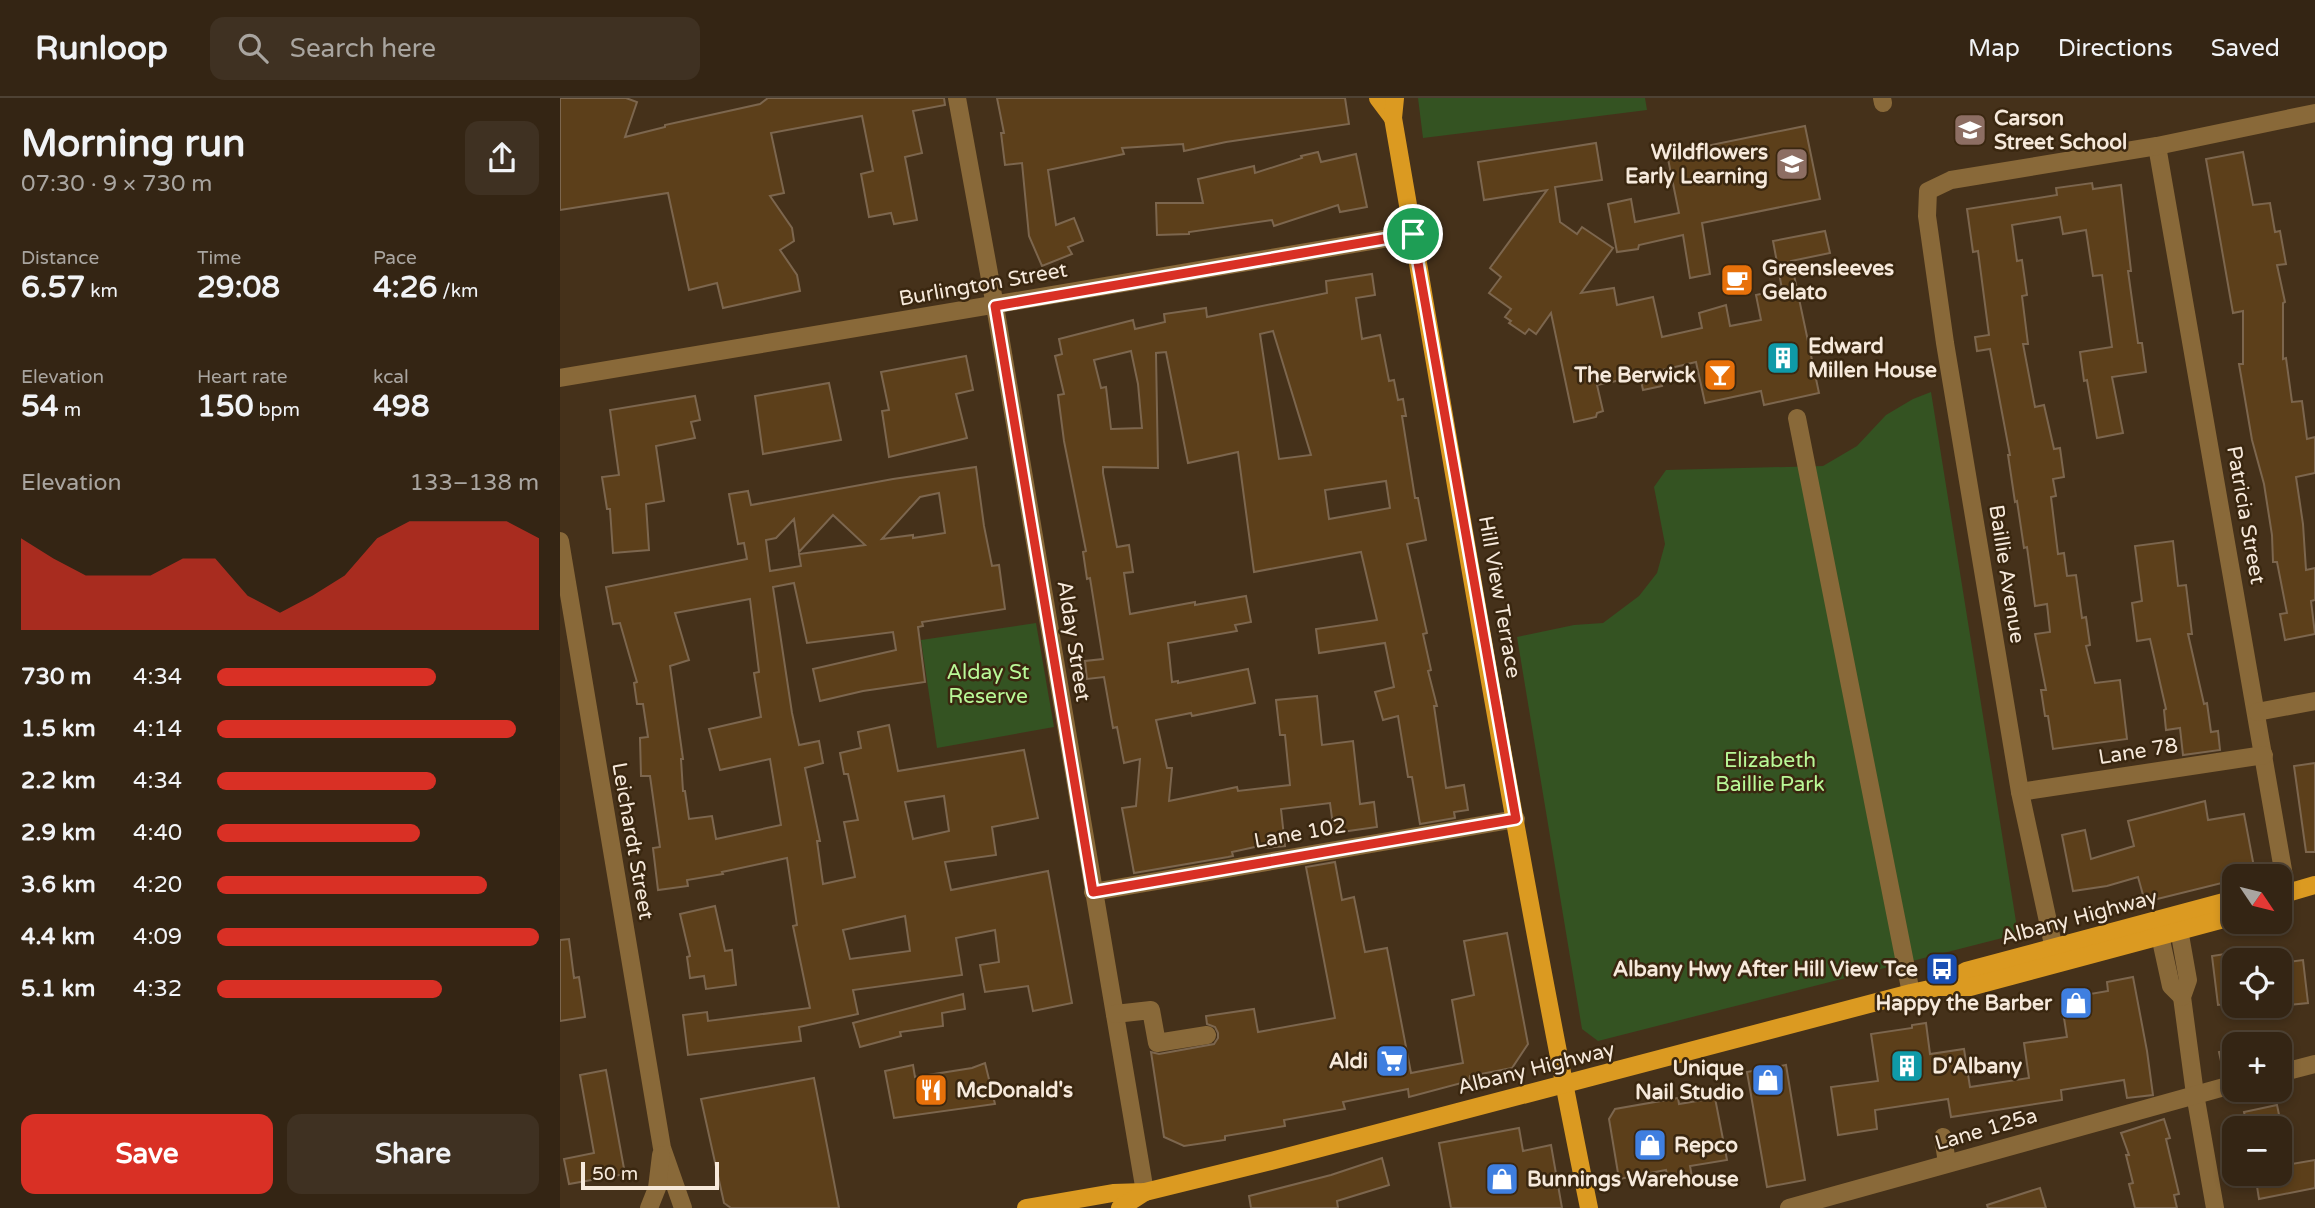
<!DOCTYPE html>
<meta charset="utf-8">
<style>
:root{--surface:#342514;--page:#3f3122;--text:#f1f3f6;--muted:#a9a5a0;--line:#4e4234;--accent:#d93025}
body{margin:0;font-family:"Varela Round",sans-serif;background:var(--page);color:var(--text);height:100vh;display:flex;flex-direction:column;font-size:26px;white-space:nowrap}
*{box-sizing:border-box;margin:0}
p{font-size:23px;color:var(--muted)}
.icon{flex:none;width:38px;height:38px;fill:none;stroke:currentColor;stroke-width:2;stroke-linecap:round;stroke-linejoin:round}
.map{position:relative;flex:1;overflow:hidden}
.details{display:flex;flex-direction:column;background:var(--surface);width:560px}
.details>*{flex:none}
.needle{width:46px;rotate:125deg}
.controls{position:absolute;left:1662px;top:766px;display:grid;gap:14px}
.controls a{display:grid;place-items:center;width:70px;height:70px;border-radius:14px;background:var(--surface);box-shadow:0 4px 10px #0003,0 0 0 2px var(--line);font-size:35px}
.scale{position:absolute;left:21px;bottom:18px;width:138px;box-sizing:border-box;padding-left:7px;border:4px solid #f6e9db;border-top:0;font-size:19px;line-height:24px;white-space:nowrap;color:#f6e9db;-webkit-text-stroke:5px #3a2710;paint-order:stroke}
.pin{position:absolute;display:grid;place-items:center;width:60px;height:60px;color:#fff;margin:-30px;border:4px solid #fff;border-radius:50%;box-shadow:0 2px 7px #0007}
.round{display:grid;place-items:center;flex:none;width:74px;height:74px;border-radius:14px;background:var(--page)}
.summary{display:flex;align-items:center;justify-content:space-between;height:119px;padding:0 21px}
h1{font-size:38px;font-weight:700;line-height:52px}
.figures{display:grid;grid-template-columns:repeat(3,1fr);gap:10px;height:119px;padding:7px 21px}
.figures div{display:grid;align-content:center}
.figures b{font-size:30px;font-weight:700}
.figures small{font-size:19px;font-weight:400}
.figures p{font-size:19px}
.chart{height:196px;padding:14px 21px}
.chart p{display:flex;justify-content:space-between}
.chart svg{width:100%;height:126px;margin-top:7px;fill:var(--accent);opacity:.7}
.action{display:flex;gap:14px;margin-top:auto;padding:14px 21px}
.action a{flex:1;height:80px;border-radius:14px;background:var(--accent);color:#fff;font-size:28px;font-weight:700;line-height:80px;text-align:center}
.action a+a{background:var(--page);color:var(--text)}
ul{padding:0 21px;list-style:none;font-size:23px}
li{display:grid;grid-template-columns:112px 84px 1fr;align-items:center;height:52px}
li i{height:18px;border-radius:9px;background:var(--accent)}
header{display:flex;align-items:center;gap:42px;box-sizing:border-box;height:98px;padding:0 35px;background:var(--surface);border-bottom:2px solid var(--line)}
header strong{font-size:33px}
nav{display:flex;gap:38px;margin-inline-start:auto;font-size:24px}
.search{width:490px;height:63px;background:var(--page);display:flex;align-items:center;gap:18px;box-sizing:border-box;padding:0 24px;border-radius:14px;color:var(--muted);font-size:26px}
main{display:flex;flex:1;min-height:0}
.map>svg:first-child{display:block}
.green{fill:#345322}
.building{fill:#5c3f1a;stroke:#7c664e;stroke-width:2;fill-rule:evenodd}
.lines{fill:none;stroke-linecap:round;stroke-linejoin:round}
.minor{stroke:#896939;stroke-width:18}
.major{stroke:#db9a21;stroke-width:18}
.route-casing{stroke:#fff;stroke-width:14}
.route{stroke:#d93025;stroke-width:9}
.labels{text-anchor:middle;stroke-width:5;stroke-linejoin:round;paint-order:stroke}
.poi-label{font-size:21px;font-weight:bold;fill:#f6e9db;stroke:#3a2710;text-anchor:start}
.street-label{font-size:21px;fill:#f6e9db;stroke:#3a2710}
.park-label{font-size:21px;fill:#b9f897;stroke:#3a2710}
</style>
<header>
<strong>Runloop</strong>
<div class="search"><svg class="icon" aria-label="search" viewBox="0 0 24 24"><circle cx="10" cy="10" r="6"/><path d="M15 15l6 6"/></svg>Search here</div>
<nav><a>Map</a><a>Directions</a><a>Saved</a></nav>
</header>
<main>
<section class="details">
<div class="summary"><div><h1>Morning run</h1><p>07:30 · 9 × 730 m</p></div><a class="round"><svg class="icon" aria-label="share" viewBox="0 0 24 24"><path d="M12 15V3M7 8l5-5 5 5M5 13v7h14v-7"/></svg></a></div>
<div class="figures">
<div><p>Distance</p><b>6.57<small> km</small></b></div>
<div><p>Time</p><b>29:08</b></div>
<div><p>Pace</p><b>4:26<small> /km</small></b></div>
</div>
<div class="figures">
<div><p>Elevation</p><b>54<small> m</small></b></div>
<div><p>Heart rate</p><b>150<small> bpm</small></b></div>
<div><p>kcal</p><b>498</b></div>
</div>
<div class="chart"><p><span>Elevation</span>133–138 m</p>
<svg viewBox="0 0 160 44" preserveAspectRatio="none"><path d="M0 44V12L10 19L20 25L30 25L40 25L50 19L60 19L70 32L80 38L90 32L100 25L110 12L120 6L130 6L140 6L150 6L160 12V44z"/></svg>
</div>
<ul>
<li><b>730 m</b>4:34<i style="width:68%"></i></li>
<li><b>1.5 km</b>4:14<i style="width:93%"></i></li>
<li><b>2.2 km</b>4:34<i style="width:68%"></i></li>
<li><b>2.9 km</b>4:40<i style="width:63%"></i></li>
<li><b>3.6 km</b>4:20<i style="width:84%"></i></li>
<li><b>4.4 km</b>4:09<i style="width:100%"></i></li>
<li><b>5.1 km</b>4:32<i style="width:70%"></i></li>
</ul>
<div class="action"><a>Save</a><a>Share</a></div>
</section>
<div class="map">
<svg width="1755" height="1110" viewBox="0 0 1755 1110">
<rect width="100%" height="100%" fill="#45311a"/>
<g class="green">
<path d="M858 0H1085L1087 12 863 40Z"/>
<path d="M1371 294 1458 836 1038 943 1022 931 957 539 1014 527 1043 525 1079 498 1097 475 1105 446 1094 389 1106 372 1263 368 1297 348 1326 317 1353 301Z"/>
<path d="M476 525 494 629 377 650 361 542Z"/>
</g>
<g class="building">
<path d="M0 0H66L77 4 65 39 105 29V27L200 6 208 0H384L385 7 353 13 362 55 345 59 357 122 334 126 331 115 309 119 301 76 313 73 302 18 211 35 224 95 210 98 232 130 234 143 220 152 237 177 240 193 163 210 157 185 129 192 108 95 0 112Z"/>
<path d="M437 0H785L789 26 666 44 624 53 623 46 562 50 564 56 488 72 496 127 514 120 523 143 508 149 512 156 482 168 469 138 462 65 445 67 441 35H444Z"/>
<path d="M1245 28 1260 101 1142 125 1150 176 1130 180 1123 137 1079 147 1078 151 1057 154 1048 106 1071 101 1075 124 1119 115 1107 56Z"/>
<path d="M1036 45 1042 82 995 89 1000 124 1017 136 1022 129 1053 150 1021 195 1054 190 1057 207 1093 199 1102 239 1142 230 1139 215 1166 207 1170 228 1201 222 1196 197 1222 191 1213 143 1265 133 1270 155 1231 163 1259 295 1204 307 1201 293 1145 305 1136 264 1098 273 1102 288 1083 292 1080 278 1037 287 1043 313 1037 315 1036 319 1014 324 991 215 976 236 969 231 965 236 949 225 951 223 945 219 951 211 929 195 941 179 930 170 987 92 924 102 918 64Z"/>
<path d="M758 54 761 64 796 56 807 109 780 114 778 107 714 128 712 122 629 134V136L597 137 596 105H643L638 81 694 68 695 75 742 60 741 58Z"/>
<path d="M1683 54 1693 107 1710 105 1715 134 1720 133 1726 166 1717 167 1725 204 1723 205V261L1726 260 1732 304 1742 303 1747 341 1755 339V375L1736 379 1743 426 1746 472 1755 470V502L1751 503 1755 536 1725 542 1720 516 1727 515 1717 464H1713L1712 437 1704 386 1692 342 1679 266H1683V213L1673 215 1646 61Z"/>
<path d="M1532 85 1533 91 1561 87 1571 173H1568L1578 245H1582L1586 274 1552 279 1563 335 1537 340 1527 282 1524 283 1520 254 1552 249 1542 177 1533 178 1526 132 1503 136 1500 119 1452 127 1457 163 1462 162 1467 197 1462 198 1468 246H1463L1475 309 1484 307 1494 351 1500 350 1504 379 1493 381 1496 398 1491 399 1498 456 1504 455 1507 478 1516 477 1522 520 1526 519 1530 547 1526 548 1535 585 1560 582 1567 641 1493 651 1488 618H1485L1481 592H1486L1475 536 1490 534 1487 506 1475 508 1467 449 1464 450 1457 403 1455 404 1448 357H1450L1430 251 1417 253 1415 239 1429 237 1418 153 1413 154 1407 111 1497 97 1496 90Z"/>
<path d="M812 176 815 197 796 200 802 241 820 237 829 283 834 282 838 302 843 301 846 318H842L855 400H858L866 442 847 446 867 535 863 536 871 572 868 573 877 608H874L886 690 904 687 908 712 894 714 895 720 860 726 852 679H848L838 618 823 622 815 594 834 589 825 545 759 555 756 531 817 522 801 454 694 474 678 354 628 365 606 254 596 255 598 370 543 369V375L557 449 569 447 573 474 564 475 570 516 635 504V507L686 498 691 524 675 527 677 533 608 545 612 584 618 583V585L688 571 695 605 632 618 631 615 596 622 607 670H612L609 703 677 689 678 693 730 687 725 637H720L716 602 757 598 762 647 793 643 800 706 814 704 817 729 774 735 770 705 721 711 725 748 704 750V747L672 754 673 758 668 759 574 775 562 710 576 708 580 661 564 665 557 629 553 630 544 579 527 581 525 563 543 561 530 480 527 481 523 454 526 453 504 343 498 297 504 296 495 258 502 256 499 241 573 222 575 231 605 224 604 216 646 210 647 219 767 195 766 183ZM713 233 751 357 719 361 700 236ZM571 253 578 286 582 330 551 331 546 289 541 290 534 262ZM826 383 830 410 769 421 765 392Z"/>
<path d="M406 258 413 292 396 296 407 340 329 359 322 313 329 312 321 274Z"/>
<path d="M269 285 281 342 203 356 195 298Z"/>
<path d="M135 298 140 322 131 324 135 340 96 348 104 403 86 406 89 452 53 455 50 411H47L42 379 59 377 50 312Z"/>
<path d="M416 369 424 428 432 468 439 467 445 511 362 524 363 528 358 529 365 584 303 593 260 603 253 571 336 552 333 534 247 545 234 485 213 489 232 615 239 647 259 643 263 665 245 670 260 743H257L263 786 295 779 284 724 298 722 288 676H284L280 655 301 650 298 634 329 627 338 673 464 652 478 720 432 729 436 757 385 764 391 792 488 773 512 905 473 913 468 888 425 894 420 867 439 864 435 832 396 840 402 877 293 892 298 916 239 929 241 943 128 957 123 917 147 914 148 923 250 910 233 828 237 827 227 760 162 774 163 776 127 782 128 788 98 792 93 750 100 749 90 678H81L80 640 88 639 83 606H77L74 585 77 584 60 525 53 526 46 489 187 461 184 445 178 446 169 396 188 393 191 407 333 381ZM379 395 385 435 353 440V437L322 441 360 399ZM273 417 305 447 239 456 241 468 210 473 206 442 216 440 234 421 239 454ZM190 501 199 574 194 575 201 619 149 631 160 672 210 661 221 727 156 741 152 718 129 721 125 693H123L121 661H123L110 568 129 562 115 515ZM384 698 389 733 353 741 345 704ZM345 818 350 853 290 861 283 832Z"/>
<path d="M1613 443 1618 488 1626 487 1632 536H1628L1644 606 1647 605 1651 634 1658 633 1660 652 1623 657 1620 630 1606 632 1604 612 1606 611 1590 541 1577 543 1572 505 1582 503 1575 448Z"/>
<path d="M1755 665V754H1746L1734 668Z"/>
<path d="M1645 703 1648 722 1684 716 1694 769 1688 778 1675 779 1662 783V785L1585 804 1578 779 1547 788 1513 793 1502 737 1525 732 1531 761 1574 748 1568 723Z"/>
<path d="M775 764 782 802 794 799 805 854 827 850 851 975 903 965 892 902 914 897 904 843 947 835 968 946 952 970 910 978 909 983 849 999 848 991 783 1004 785 1011 724 1022 725 1028 665 1038V1042L624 1048 604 1039 591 954 599 956 654 946 658 940V935L655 929 647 926 646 918 694 911 698 934 775 920 746 769Z"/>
<path d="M155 808 165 853 172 852 176 887 146 891 144 878 130 880 127 859 130 858 120 816Z"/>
<path d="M9 841 14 880 19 879 25 919 0 923V842Z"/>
<path d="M1672 855 1675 905 1658 907 1652 858Z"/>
<path d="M1743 862 1748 905 1720 908V865Z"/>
<path d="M1573 879 1587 953 1593 997 1567 1000 1564 982 1501 992 1502 1002 1391 1019 1388 1001 1315 1012 1317 1031 1278 1037 1271 989 1318 983 1311 936 1352 930V927L1366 925 1370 956 1404 951 1410 989 1469 980 1464 945 1507 939 1501 901 1548 893 1547 884Z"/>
<path d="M403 896 405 911 382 915 383 928 340 934 341 938 300 949 293 925Z"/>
<path d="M1675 951V975L1664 977 1659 954Z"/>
<path d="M425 965 435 1006 334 1020 325 973 353 967 355 979 412 970Z"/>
<path d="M1226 967 1245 1082 1207 1089 1187 974Z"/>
<path d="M46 972 65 1076 9 1086 4 1061 34 1055 20 977Z"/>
<path d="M254 980 279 1110H171L164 1105 141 1001Z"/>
<path d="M1118 1000 1119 1006 1155 1000 1167 1062 1130 1068 1132 1079 1109 1083 1106 1072 1059 1081 1049 1021 1055 1011Z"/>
<path d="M1717 1007 1722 1031H1688L1684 1014Z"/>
<path d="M1604 1021 1610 1040 1606 1041 1619 1096 1614 1097 1617 1110H1575L1569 1086 1573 1085 1566 1057H1569L1561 1035Z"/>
<path d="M959 1030 963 1053 991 1047 1002 1110H891L879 1045Z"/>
<path d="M822 1060 829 1087 777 1103 778 1110H691L689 1098 771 1077Z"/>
<path d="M1755 1062V1090L1699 1101 1695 1076H1720V1068Z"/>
<path d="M1480 1090 1486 1110H1428L1427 1107Z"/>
</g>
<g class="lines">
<g class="minor">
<path d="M397 0 435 208 585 1094"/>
<path d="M1322 0 1323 5"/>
<path d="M1597 48 1727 795"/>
<path d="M0 280 853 136"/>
<path d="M1237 320 1351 895"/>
<path d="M0 443 102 1050 123 1110"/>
<path d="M1697 614 1755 603"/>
<path d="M1460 694 1704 657"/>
<path d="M533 794 956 721"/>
<path d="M1617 820 1628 882 1622 899 1635 996 1655 1110"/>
<path d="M1597 824 1611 888 1622 899"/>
<path d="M1497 865 1460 694 1385 245 1367 118 1368 93 1391 82 1597 48 1755 15"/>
<path d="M555 916 591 912 597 945 647 937"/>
<path d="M1720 975 1755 966"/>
<path d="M1383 1039 1387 1065"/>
<path d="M89 1110 97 1090 101 1057"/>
<path d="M1229 1110 1675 986"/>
</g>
<g class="major">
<path d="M818 0 833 20"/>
<path d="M835 0 833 20C896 384 955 748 1029 1110"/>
<path d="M1720 797 1755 787"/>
<path d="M1382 887 1406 873 1675 801"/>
<path d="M466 1110 553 1095 585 1094 711 1063 1351 895 1379 889H1410L1675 818"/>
<path d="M560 1110 585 1094"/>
</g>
</g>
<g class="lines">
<defs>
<path id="route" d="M853 136 956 721 533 794 435 208Z"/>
</defs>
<use href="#route" class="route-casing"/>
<use href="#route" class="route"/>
</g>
<defs>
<symbol id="school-square" viewBox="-11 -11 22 22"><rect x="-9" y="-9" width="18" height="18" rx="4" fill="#8d6e63" stroke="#3a2710"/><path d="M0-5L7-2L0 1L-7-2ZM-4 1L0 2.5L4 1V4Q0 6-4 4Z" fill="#fff"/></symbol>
<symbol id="cafe-square" viewBox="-11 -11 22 22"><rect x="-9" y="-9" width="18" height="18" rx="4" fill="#e8710a" stroke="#3a2710"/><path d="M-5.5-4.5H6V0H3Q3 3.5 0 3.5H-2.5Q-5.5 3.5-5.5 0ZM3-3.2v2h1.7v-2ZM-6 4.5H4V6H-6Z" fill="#fff"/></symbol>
<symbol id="building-square" viewBox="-11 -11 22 22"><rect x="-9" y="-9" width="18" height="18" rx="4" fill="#0f9aa8" stroke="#3a2710"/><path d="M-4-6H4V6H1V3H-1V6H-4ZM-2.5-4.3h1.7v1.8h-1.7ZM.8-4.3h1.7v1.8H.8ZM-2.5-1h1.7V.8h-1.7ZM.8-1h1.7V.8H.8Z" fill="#fff"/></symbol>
<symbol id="bar-square" viewBox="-11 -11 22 22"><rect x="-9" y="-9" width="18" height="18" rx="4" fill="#e8710a" stroke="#3a2710"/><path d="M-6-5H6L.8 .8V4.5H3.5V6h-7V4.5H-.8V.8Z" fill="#fff"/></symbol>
<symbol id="bus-square" viewBox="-11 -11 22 22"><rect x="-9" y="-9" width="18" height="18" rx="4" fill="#1a4fb4" stroke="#3a2710"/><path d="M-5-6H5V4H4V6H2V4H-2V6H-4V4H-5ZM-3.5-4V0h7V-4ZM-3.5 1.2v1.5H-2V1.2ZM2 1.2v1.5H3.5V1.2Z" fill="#fff"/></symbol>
<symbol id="shop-square" viewBox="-11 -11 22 22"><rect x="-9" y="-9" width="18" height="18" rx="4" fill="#3f7fe0" stroke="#3a2710"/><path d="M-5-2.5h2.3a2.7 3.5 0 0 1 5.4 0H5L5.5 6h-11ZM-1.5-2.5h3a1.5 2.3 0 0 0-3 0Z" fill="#fff"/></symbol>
<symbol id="supermarket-square" viewBox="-11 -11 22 22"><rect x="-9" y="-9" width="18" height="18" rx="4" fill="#3f7fe0" stroke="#3a2710"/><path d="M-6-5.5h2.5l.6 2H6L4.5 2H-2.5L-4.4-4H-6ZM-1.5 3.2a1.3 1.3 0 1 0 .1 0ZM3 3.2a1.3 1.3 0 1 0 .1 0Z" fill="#fff"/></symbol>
<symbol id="restaurant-square" viewBox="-11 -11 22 22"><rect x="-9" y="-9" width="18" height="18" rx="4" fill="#e8710a" stroke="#3a2710"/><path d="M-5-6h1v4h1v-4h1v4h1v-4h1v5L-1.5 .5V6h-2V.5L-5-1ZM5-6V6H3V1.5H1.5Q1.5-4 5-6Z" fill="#fff"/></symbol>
</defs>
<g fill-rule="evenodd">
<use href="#school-square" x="1391" y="13" width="38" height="38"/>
<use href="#school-square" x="1213" y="47" width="38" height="38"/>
<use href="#cafe-square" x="1158" y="163" width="38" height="38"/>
<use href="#building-square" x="1204" y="241" width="38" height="38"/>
<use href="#bar-square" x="1141" y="258" width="38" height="38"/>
<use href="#bus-square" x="1363" y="852" width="38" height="38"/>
<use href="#shop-square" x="1497" y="886" width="38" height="38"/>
<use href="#supermarket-square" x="813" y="944" width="38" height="38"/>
<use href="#building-square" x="1328" y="949" width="38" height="38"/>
<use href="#shop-square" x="1189" y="963" width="38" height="38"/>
<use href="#restaurant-square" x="352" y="973" width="38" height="38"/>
<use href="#shop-square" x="1071" y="1028" width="38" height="38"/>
<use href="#shop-square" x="923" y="1062" width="38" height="38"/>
</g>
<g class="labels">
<g class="poi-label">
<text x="1434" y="27">Carson<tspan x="1434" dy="24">Street School</tspan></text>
<text x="1208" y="61" text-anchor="end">Wildflowers<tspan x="1208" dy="24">Early Learning</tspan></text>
<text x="1202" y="177">Greensleeves<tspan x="1202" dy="24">Gelato</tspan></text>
<text x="1248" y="255">Edward<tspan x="1248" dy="24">Millen House</tspan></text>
<text x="1136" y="284" text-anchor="end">The Berwick</text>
<text x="1358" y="878" text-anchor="end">Albany Hwy After Hill View Tce</text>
<text x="1492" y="912" text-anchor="end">Happy the Barber</text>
<text x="808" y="970" text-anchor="end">Aldi</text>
<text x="1372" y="975">D'Albany</text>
<text x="1184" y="977" text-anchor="end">Unique<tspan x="1184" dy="24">Nail Studio</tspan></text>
<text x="396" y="999">McDonald's</text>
<text x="1114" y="1054">Repco</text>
<text x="967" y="1088">Bunnings Warehouse</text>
</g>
<g class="street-label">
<text transform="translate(423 186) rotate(-10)" y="7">Burlington Street</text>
<text transform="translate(1686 417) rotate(80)" y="7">Patricia Street</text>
<text transform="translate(1447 476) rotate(81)" y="7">Baillie Avenue</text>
<text transform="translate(940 499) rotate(80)" y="7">Hill View Terrace</text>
<text transform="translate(514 543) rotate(81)" y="7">Alday Street</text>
<text transform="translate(1578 653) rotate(-9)" y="7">Lane 78</text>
<text transform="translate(740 735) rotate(-10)" y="7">Lane 102</text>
<text transform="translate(73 743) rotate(80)" y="7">Leichardt Street</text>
<text transform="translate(1519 819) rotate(-15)" y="7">Albany Highway</text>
<text transform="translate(976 970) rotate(-14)" y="7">Albany Highway</text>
<text transform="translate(1426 1031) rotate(-16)" y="7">Lane 125a</text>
</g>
<g class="park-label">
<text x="428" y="581">Alday St<tspan x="428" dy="24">Reserve</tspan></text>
<text x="1210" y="669">Elizabeth<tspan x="1210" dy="24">Baillie Park</tspan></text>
</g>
</g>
</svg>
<div class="controls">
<a><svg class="needle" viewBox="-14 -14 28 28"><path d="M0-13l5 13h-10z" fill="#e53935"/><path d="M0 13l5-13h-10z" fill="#a9a5a0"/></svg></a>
<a><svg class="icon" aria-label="locate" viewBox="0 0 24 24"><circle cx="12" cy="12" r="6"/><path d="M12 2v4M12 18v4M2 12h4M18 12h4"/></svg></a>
<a>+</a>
<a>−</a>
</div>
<div class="scale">50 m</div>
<div class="pin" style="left:853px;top:136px;background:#1e9e55"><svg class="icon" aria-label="arrive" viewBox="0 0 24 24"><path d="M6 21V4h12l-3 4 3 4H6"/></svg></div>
</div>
</main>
